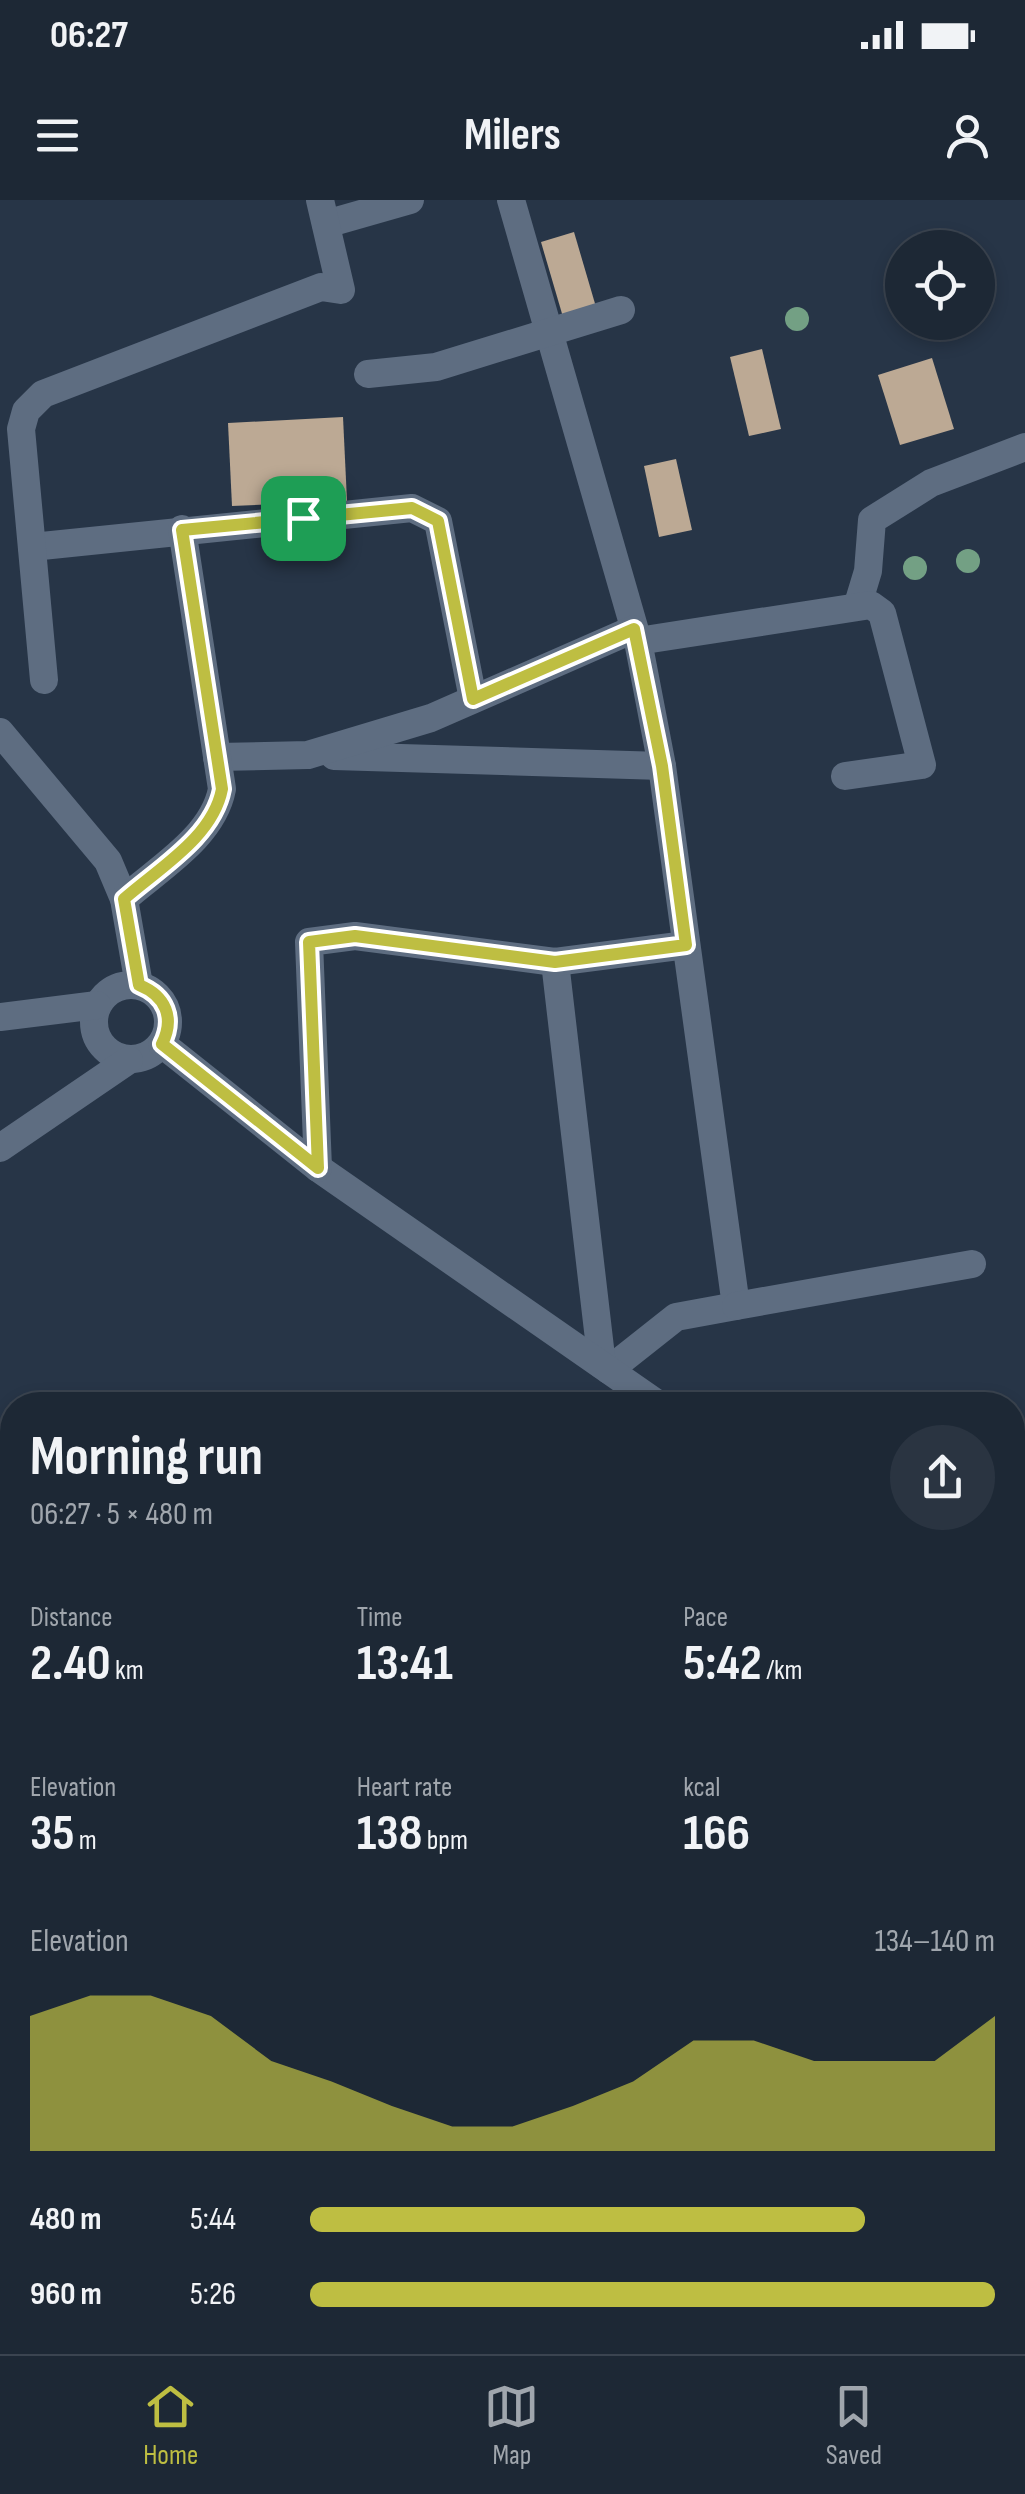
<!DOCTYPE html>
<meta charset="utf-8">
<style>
:root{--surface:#1d2835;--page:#2a3441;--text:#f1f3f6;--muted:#a0a6ad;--line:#3b4450;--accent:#bebe42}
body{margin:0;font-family:"Sofia Sans Condensed",sans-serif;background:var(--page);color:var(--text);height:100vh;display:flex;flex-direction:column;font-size:38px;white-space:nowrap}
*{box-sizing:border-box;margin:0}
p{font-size:32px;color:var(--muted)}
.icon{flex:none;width:55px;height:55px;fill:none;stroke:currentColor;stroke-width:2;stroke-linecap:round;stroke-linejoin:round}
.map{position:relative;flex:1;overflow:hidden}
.sheet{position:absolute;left:0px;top:1192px;width:1025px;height:962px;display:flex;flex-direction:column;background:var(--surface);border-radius:40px 40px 0 0;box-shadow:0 5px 15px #0003,0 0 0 2px var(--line)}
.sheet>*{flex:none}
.fabs{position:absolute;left:885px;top:30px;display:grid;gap:20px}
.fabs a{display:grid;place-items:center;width:110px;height:110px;border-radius:50%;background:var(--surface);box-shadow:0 5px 15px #0003,0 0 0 2px var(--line);font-size:50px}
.pin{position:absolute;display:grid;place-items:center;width:85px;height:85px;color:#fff;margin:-42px;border-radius:20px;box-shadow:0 5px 15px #0006}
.round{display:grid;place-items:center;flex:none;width:105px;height:105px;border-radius:52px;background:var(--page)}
.headline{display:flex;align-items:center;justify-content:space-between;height:170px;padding:0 30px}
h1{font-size:55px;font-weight:700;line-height:75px}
.metrics{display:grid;grid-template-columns:repeat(3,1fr);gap:15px;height:170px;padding:10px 30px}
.metrics div{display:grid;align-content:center}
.metrics b{font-size:50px;font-weight:700}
.metrics small{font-size:28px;font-weight:400}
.metrics p{font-size:28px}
.chart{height:280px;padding:20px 30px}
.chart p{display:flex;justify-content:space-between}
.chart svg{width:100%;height:180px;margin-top:10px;fill:var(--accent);opacity:.7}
ul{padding:0 30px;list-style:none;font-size:32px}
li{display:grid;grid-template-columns:160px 120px 1fr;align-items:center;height:75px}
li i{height:25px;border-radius:12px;background:var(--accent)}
.status{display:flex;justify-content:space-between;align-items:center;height:70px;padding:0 50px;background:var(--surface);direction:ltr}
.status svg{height:28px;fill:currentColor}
header{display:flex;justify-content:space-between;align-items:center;height:130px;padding:0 30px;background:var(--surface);font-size:45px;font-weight:700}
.menu{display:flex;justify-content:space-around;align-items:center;height:140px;border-top:2px solid var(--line);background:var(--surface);font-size:28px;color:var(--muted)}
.menu a{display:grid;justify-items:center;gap:5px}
.menu .active{color:var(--accent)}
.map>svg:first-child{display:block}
.building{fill:#bca994}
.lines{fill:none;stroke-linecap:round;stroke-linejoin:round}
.service{stroke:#5e6d81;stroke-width:14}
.minor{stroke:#5e6d81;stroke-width:28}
.tree{fill:#73a084}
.route-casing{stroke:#fff;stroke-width:20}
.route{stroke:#bebe42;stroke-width:12}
</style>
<div class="status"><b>06:27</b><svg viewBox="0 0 49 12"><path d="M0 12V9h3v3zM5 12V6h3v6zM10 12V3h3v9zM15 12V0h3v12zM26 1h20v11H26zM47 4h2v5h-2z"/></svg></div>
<header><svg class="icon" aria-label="menu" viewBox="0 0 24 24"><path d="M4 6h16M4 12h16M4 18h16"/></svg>Milers<svg class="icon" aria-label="person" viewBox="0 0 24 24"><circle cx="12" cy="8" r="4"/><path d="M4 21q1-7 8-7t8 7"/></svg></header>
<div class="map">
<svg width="1025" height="2154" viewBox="0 0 1025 2154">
<rect width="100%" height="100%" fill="#273547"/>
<g class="building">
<path d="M574 32 596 107 563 117 541 42Z"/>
<path d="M762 149 781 229 749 236 730 157Z"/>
<path d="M932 158 954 229 900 245 878 175Z"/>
<path d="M343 217 347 301 232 306 228 223Z"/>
<path d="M676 259 692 330 659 337 644 266Z"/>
</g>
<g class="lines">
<path class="service" d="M0 2095 7 2093"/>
<g class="minor">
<path d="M511 0 638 441 662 566 736 1106 676 1117 609 1170"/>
<path d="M326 24 410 0"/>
<path d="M368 174 436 167 621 110"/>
<path d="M32 347 412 308 438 321 473 499"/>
<path d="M858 404 868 371 872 320 931 283 1025 247"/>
<path d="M638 441 871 405 882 413 922 565 845 576"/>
<path d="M44 480 21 229 26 211 43 194 321 87 341 90 320 0"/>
<path d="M0 532 108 661 124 699 139 785"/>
<path d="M334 556 662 566"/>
<path d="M217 557 308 555 431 518 634 429"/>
<path d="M124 699C159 668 213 637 222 589L182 329"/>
<path d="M555 762 602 1165"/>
<circle cx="131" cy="822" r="37"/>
<path d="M0 817 97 805"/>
<path d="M162 844 318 968 659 1205"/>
<path d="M0 948 129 860"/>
<path d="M318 968 309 742 355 736 555 762 686 745"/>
<path d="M736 1106 972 1064"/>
<path d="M1012 1383 1025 1378"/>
<path d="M1012 1484 1025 1500"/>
</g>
</g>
<g class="tree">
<circle cx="797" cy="119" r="12"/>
<circle cx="968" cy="361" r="12"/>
<circle cx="915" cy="368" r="12"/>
</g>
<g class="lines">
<defs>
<path id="route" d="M412 308 438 321 473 499 634 429 662 566 686 745 555 762 355 736 309 742 318 968 162 844C175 818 166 796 139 785L124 699C159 668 213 637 222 589L182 330Z"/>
</defs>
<use href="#route" class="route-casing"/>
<use href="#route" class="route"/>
</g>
</svg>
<div class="fabs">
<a><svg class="icon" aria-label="locate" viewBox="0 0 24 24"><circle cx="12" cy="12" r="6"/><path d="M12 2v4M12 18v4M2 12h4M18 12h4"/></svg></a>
</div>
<div class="pin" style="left:303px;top:318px;background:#1e9e55"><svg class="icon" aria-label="arrive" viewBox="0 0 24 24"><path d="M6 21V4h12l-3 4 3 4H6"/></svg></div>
<section class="sheet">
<div class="headline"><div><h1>Morning run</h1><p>06:27 · 5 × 480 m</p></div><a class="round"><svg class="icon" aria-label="share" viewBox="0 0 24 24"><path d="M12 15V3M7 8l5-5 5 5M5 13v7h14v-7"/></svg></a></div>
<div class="metrics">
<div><p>Distance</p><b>2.40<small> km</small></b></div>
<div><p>Time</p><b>13:41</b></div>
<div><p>Pace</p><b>5:42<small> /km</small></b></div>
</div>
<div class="metrics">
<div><p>Elevation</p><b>35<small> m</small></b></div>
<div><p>Heart rate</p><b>138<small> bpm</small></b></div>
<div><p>kcal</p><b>166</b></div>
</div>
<div class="chart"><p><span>Elevation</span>134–140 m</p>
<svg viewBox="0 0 160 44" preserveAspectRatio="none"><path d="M0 44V11L10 6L20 6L30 11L40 22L50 27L60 33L70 38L80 38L90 33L100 27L110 17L120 17L130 22L140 22L150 22L160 11V44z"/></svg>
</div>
<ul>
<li><b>480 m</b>5:44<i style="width:81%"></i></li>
<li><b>960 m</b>5:26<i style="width:100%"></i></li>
</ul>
</section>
</div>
<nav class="menu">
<a class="active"><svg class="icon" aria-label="home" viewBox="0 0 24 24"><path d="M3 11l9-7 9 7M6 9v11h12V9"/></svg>Home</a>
<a><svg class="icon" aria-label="map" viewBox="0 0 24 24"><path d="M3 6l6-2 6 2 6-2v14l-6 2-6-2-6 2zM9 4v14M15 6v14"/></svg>Map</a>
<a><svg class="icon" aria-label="saved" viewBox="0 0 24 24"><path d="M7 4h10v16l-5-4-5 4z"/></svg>Saved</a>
</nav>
